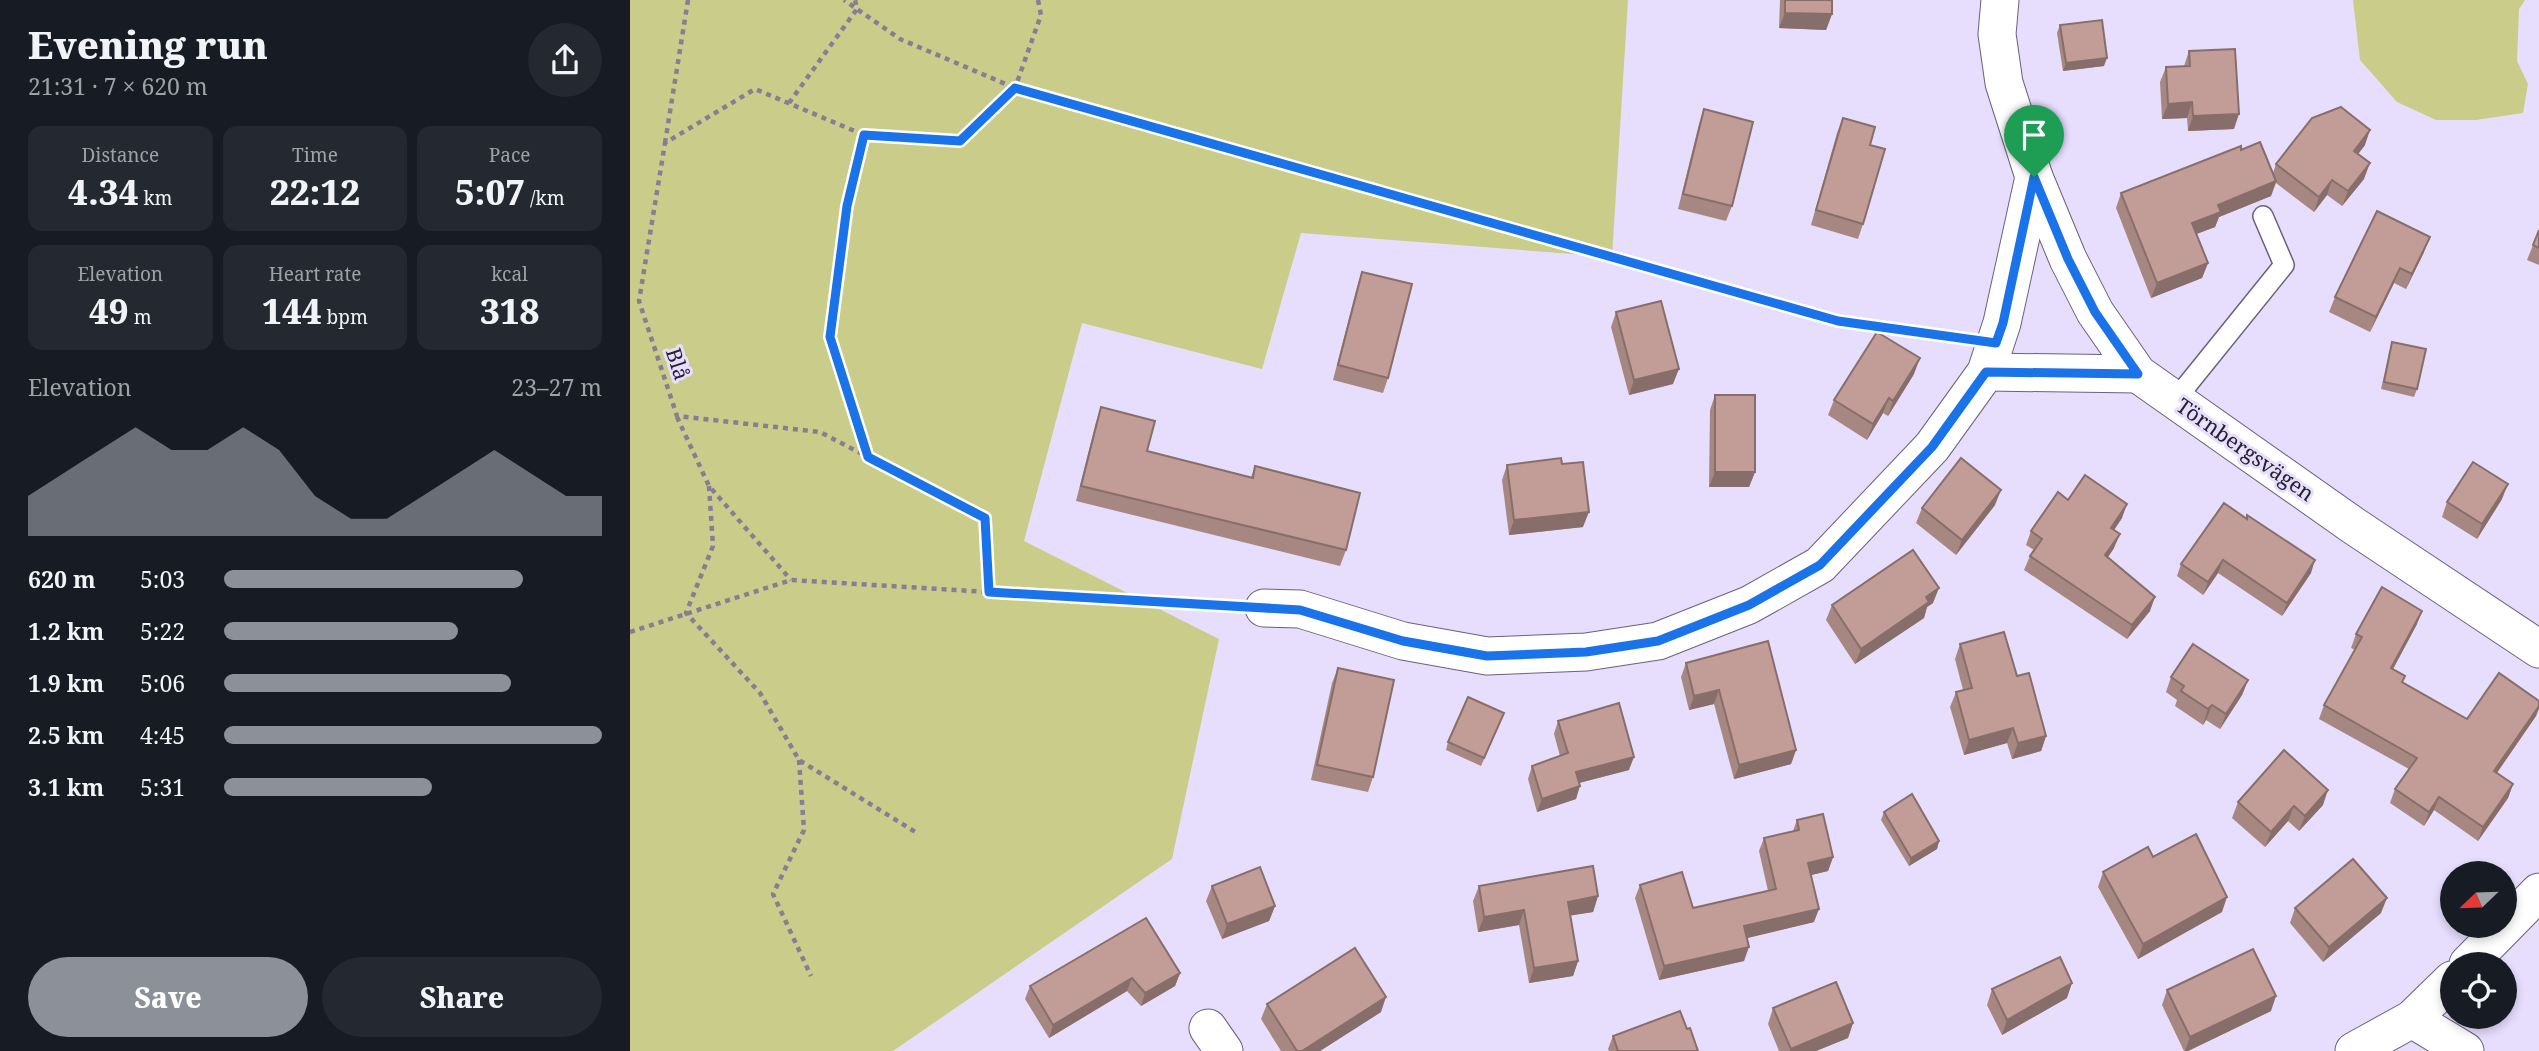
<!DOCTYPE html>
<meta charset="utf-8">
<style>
:root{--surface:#171b24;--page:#242831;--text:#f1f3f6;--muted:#9ea1a6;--accent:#8c9099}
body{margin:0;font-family:"Noto Serif",serif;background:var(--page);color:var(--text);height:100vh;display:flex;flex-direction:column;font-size:26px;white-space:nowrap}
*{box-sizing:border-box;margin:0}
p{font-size:23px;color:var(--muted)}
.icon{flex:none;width:38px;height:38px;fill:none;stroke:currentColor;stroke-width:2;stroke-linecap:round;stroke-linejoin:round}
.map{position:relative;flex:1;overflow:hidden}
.sheet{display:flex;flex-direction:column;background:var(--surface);width:630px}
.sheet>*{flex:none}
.needle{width:46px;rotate:247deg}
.fabs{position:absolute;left:1810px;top:861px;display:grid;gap:14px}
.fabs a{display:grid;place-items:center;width:77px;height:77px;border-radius:50%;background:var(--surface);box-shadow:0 4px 10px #0003;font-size:35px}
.pin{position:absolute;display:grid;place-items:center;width:60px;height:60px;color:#fff;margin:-72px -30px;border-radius:50% 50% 50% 0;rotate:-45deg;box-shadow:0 0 7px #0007}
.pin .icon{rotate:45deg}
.round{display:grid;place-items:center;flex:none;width:74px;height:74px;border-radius:37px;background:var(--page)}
.overview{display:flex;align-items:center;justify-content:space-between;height:119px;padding:0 28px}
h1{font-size:38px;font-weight:800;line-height:52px}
.stats{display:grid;grid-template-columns:repeat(3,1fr);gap:10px;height:119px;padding:7px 28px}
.stats div{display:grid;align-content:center;border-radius:14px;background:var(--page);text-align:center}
.stats b{font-size:35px;font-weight:800}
.stats small{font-size:19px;font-weight:400}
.stats p{font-size:19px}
.chart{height:196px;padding:14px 28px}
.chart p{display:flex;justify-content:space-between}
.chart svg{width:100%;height:126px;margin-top:7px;fill:var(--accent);opacity:.7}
.action{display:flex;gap:14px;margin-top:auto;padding:14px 28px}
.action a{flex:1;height:80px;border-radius:42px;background:var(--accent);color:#fff;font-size:28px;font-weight:800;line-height:80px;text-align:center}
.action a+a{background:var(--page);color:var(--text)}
ul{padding:0 28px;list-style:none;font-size:23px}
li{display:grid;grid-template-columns:112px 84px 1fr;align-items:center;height:52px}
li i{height:18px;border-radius:9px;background:var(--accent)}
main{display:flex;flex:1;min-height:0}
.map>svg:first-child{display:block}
.green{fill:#c9cd89}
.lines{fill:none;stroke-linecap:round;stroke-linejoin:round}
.lane-casing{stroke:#6a617d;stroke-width:22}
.street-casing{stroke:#6a617d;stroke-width:39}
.path{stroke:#857e94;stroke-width:4.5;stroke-dasharray:5 5;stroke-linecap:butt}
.lane{stroke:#fff;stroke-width:19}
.street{stroke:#fff;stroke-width:37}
.wall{fill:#a78782}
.shaded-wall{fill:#886e6a}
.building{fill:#c29d97;stroke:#886e6a;stroke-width:2}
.route-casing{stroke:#fff;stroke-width:14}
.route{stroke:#1a73e8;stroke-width:9}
.labels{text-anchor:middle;stroke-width:6;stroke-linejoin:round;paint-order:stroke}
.street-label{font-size:21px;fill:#25212d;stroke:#e7defe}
</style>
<main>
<section class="sheet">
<div class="overview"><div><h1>Evening run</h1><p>21:31 · 7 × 620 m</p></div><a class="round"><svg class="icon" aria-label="share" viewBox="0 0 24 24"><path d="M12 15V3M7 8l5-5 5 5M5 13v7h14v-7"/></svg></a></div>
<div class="stats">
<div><p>Distance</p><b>4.34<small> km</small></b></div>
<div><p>Time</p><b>22:12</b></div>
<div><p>Pace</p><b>5:07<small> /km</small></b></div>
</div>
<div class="stats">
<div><p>Elevation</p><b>49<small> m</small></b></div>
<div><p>Heart rate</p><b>144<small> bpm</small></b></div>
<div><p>kcal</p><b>318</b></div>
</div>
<div class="chart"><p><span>Elevation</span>23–27 m</p>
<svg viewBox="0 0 160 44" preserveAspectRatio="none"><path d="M0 44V30L10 22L20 14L30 6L40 14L50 14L60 6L70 14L80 30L90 38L100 38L110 30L120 22L130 14L140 22L150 30L160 30V44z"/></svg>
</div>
<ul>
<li><b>620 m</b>5:03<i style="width:79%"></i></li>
<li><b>1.2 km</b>5:22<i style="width:62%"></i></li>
<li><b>1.9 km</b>5:06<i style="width:76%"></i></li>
<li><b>2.5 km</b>4:45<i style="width:100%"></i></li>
<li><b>3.1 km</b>5:31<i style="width:55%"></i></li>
</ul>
<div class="action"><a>Save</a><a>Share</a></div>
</section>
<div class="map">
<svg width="1909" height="1051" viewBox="0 0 1909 1051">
<rect width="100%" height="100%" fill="#e7defe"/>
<g class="green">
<path d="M0 0H998L982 257 671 233 632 369 452 323 394 541 589 639 542 859 263 1051H0Z"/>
<path d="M1723 0H1895L1889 9 1887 61 1898 84 1893 113 1846 120H1806L1767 102 1730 60Z"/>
</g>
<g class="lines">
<defs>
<path id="lane" d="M1545 400 1654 265 1633 216"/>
<g id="street">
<path d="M1404 177 1438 259 1465 312 1508 374 1724 526 1909 649"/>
<path d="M1356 372 1508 374"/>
<path d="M634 608 670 609 773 641 857 656 956 652 1028 641 1119 605 1190 565 1302 447 1356 372 1372 323 1404 177 1374 83 1367 34 1370 0"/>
<path d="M1838 964 1909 892"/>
<path d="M1782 1019 1835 1051"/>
<path d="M578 1028 594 1051"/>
<path d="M1724 1051 1782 1019 1822 980"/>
</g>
</defs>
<use href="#lane" class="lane-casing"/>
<use href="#street" class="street-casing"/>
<g class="path">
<path d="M408 0 411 15 385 88 1208 321 1330 338"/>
<path d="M159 103 227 9 225 0"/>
<path d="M234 135 217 206 200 336 237 456"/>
<path d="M35 143 58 0"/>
<path d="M47 417 79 486 161 580"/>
<path d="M79 486 83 546 56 613 130 693 169 760 287 833"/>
<path d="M359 592 599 606"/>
<path d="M0 632 161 580 359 592 355 518 190 432 47 416 9 301 35 143 125 89 234 135 330 141 385 88 270 39 214 0"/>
<path d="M169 760 174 830 143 894 181 976"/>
</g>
<use href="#lane" class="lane"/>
<use href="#street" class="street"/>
</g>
<g class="wall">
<path d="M1150 0H1202V14L1196 30 1149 28Z"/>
<path d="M1430 25 1474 66 1433 71 1427 33Z"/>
<path d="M1559 51 1604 129 1558 131 1557 118 1532 119 1530 82 1536 67 1554 66Z"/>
<path d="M1074 109 1102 206 1096 221 1048 209 1069 124Z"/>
<path d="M1213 118 1240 145 1233 224 1228 239 1181 225 1207 133Z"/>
<path d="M1735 145 1728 154 1734 179 1712 206 1697 195 1684 212 1646 183 1641 196 1589 217 1585 227 1566 234 1578 263 1572 278 1521 298 1486 208 1491 193 1611 150 1643 173 1646 164Z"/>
<path d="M1909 230V265L1897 260Z"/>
<path d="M1794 252 1776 289 1764 283 1740 332 1699 312 1705 297Z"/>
<path d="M732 272 758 378 753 393 703 380 727 287Z"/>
<path d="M986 312 1043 384 999 395 981 327Z"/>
<path d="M1762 342 1787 389 1784 397 1751 389 1760 349Z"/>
<path d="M1284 374 1258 416 1253 413 1237 440 1198 415 1204 400Z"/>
<path d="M1085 395 1125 472 1119 487H1079L1080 410Z"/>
<path d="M471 407 517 451 621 477 625 466 716 550 710 566 446 501 466 422Z"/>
<path d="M932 464 953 527 879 535 872 480 877 465Z"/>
<path d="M1872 499 1847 539 1812 517 1817 502Z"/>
<path d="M1438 500 1492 518 1484 530V548L1478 557 1520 611 1497 639 1394 570 1400 556 1404 550 1396 545 1401 531Z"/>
<path d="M1365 505 1326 555 1286 523 1292 508Z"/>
<path d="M1617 515 1681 573 1652 616 1588 573 1573 595 1547 576 1551 564 1616 518Z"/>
<path d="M1303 603 1297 607 1294 618 1225 664 1196 620 1202 605Z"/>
<path d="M1787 624 1763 669 1773 682 1837 719 1909 701V709L1906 716 1867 773 1883 784 1878 798 1848 841 1804 810 1794 826 1760 803 1765 789 1779 769 1689 719 1694 705 1725 650 1721 648 1726 634Z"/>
<path d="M1330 644 1387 676 1416 736 1411 751 1382 759 1377 743 1334 755 1320 707 1326 692 1333 690 1325 659Z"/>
<path d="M1056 663 1166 750 1161 764 1104 779 1084 704 1059 710 1051 677Z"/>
<path d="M708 668 743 777 738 792 681 780 702 683Z"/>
<path d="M1541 677 1618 680 1612 695 1590 729 1576 720 1573 725 1545 706 1547 700 1536 692Z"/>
<path d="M874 713 851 766 816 750 818 742Z"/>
<path d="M928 721 999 770 949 783 946 799 907 812 898 779 902 766 930 756 924 734Z"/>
<path d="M1608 802 1693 805 1669 831 1658 821 1635 847 1602 818Z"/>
<path d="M1254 812 1309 841 1307 849 1279 866 1251 820Z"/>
<path d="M1167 820 1203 857 1198 871 1181 875 1184 922 1117 938 1114 961 1029 980 1005 898 1010 885 1063 908 1138 891 1129 851 1134 838 1163 831Z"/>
<path d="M1523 857 1592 912 1508 959 1468 887 1473 872Z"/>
<path d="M582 886 645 906 639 921 592 939 576 901Z"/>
<path d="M849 886 968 896 963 912 940 915 948 961 943 976 899 983 889 925 848 932 843 901Z"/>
<path d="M1665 908 1751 913 1693 962 1660 923Z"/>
<path d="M550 973 545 986 511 1006 497 991 419 1038 395 999 400 986Z"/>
<path d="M1362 989 1437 998 1372 1035 1357 1005Z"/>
<path d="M1537 990 1641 1011 1558 1051H1554L1532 1005Z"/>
<path d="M637 1004 751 1012 690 1051H651L631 1019Z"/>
<path d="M1143 1008 1223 1023 1218 1038 1186 1051H1149L1138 1024Z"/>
<path d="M1057 1029 1068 1051H979L978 1049 983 1036Z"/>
</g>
<g class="shaded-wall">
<path d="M1155 13 1202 14 1196 30 1149 28Z"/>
<path d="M1477 58 1474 66 1433 71 1436 63Z"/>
<path d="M1562 102 1557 118 1532 119 1538 104Z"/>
<path d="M1609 114 1604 129 1558 131 1563 116Z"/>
<path d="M1740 130 1735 145 1719 166 1724 151Z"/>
<path d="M1740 163 1734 179 1712 206 1718 191Z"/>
<path d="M1702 180 1697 195 1684 212 1689 197Z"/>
<path d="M1646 181 1641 196 1589 217 1585 227 1556 238 1562 223 1588 205Z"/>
<path d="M1800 237 1794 252 1776 289 1782 274Z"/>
<path d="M1578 263 1572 278 1521 298 1527 283Z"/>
<path d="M1770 268 1764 283 1740 332 1746 317Z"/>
<path d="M1290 358 1284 374 1258 416 1263 401Z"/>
<path d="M1049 369 1043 384 999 395 1004 380Z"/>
<path d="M1259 398 1253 413 1237 440 1243 424Z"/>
<path d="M1085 472H1125L1119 487H1079Z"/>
<path d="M1878 484 1872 499 1847 539 1852 524Z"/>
<path d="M1371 490 1365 505 1326 555 1332 540Z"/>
<path d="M1497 504 1492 518 1476 542 1481 528Z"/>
<path d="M959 512 953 527 879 535 884 520Z"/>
<path d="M1490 534 1484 548 1470 569 1475 555Z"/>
<path d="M1593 560 1588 573 1573 595 1578 582Z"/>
<path d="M1685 560 1681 573 1652 616 1657 603Z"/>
<path d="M1309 588 1303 603 1297 607 1294 618 1225 664 1231 649 1296 597Z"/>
<path d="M1525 597 1520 611 1497 639 1502 625Z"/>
<path d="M1792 611 1787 624 1756 682 1761 668Z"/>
<path d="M1618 680 1612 695 1590 729 1596 714Z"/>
<path d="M1089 690 1084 704 1059 710 1064 696Z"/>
<path d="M1582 705 1576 720 1573 725 1578 709Z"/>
<path d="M1909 706 1906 716 1859 784 1864 771Z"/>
<path d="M1383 728 1377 743 1334 755 1339 740Z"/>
<path d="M1416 736 1411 751 1382 759 1388 743Z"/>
<path d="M1166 750 1161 764 1104 779 1109 765Z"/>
<path d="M1004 757 999 770 941 785 946 772Z"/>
<path d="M1883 784 1878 798 1848 841 1853 827Z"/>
<path d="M950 786 946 799 907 812 912 799Z"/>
<path d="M1698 790 1693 805 1669 831 1675 816Z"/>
<path d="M1809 797 1804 810 1794 826 1799 812Z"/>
<path d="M1664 806 1658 821 1635 847 1641 832Z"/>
<path d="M1309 841 1307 849 1279 866 1281 858Z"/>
<path d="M1203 857 1198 871 1173 877 1178 863Z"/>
<path d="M968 896 963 912 932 917 938 902Z"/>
<path d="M1597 897 1592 912 1508 959 1513 944Z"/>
<path d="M1757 898 1751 913 1693 962 1699 947Z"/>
<path d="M645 906 639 921 592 939 597 924Z"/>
<path d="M1189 909 1184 922 1109 940 1114 926Z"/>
<path d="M894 910 889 925 848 932 854 917Z"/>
<path d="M1119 947 1114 961 1029 980 1034 966Z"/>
<path d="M948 961 943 976 899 983 904 968Z"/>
<path d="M550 973 545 986 511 1006 515 993Z"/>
<path d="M502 978 497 991 419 1038 423 1025Z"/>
<path d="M1442 983 1437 998 1372 1035 1377 1020Z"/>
<path d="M1646 996 1641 1011 1558 1051H1555L1560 1037Z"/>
<path d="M756 997 751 1012 690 1051H672Z"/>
<path d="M1223 1023 1218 1038 1186 1051H1160L1161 1049Z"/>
</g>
<g class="building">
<path d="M1155 0H1202V14L1155 13Z"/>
<path d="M1472 20 1477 58 1436 63 1430 25Z"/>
<path d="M1605 49 1609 114 1563 116 1562 102 1538 104 1536 67 1560 66 1559 51Z"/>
<path d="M1711 107 1740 130 1724 151 1740 163 1718 191 1702 180 1689 197 1646 164 1682 118Z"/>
<path d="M1074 109 1123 122 1102 206 1053 194Z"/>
<path d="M1213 118 1245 127 1240 145 1255 149 1233 224 1186 210Z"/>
<path d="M1630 142 1646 181 1588 205 1591 212 1562 223 1578 263 1527 283 1491 193 1611 146V150Z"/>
<path d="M1747 211 1800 237 1782 274 1770 268 1746 317 1705 297Z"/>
<path d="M1909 230V248L1903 245Z"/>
<path d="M732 272 782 284 758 378 708 365Z"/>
<path d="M1031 301 1049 369 1004 380 986 312Z"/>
<path d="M1247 332 1290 358 1263 401 1259 398 1243 424 1204 400Z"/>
<path d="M1762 342 1796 349 1787 389 1754 382Z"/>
<rect x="1085" y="395" width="40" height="77"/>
<path d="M471 407 525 421 517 451 623 478 625 466 730 493 716 550 451 486Z"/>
<path d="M931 458 932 464 953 462 959 512 884 520 877 465Z"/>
<path d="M1331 458 1371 490 1332 540 1292 508Z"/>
<path d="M1843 462 1878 484 1852 524 1817 502Z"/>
<path d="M1455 475 1497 504 1481 528 1490 534 1475 555 1525 597 1502 625 1400 556 1412 539 1401 531 1428 492 1438 500Z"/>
<path d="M1594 503 1617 519V515L1685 560 1657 603 1593 560 1578 582 1551 564Z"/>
<path d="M1283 550 1309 588 1296 597 1299 602 1231 649 1202 605Z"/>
<path d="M1752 587 1792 611 1761 668 1775 676 1772 682 1837 719 1869 673 1909 701V706L1864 771 1883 784 1853 827 1809 797 1799 812 1765 789 1787 758 1694 705 1732 637 1726 634Z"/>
<path d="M1374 632 1387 676 1399 673 1416 736 1388 743 1383 728 1339 740 1326 692 1342 688 1330 644Z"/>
<path d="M1138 641 1166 750 1109 765 1089 690 1064 696 1056 663Z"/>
<path d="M1563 644 1618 680 1596 714 1582 705 1578 709 1551 691 1554 686 1541 677Z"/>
<path d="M708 668 764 680 743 777 687 765Z"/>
<path d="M838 697 874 713 854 758 818 742Z"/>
<path d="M989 703 1004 757 946 772 950 786 912 799 902 766 938 753 928 721Z"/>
<path d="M1654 750 1698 790 1675 816 1664 806 1641 832 1608 802Z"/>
<path d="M1282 794 1309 841 1281 858 1254 812Z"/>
<path d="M1193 814 1203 857 1178 863 1189 909 1114 926 1119 947 1034 966 1010 885 1052 872 1063 908 1146 889 1134 838 1169 830 1167 820Z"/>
<path d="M1566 834 1597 897 1513 944 1473 872 1518 847 1523 857Z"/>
<path d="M1723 859 1757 898 1699 947 1665 908Z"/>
<path d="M963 866 968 896 938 902 948 961 904 968 894 910 854 917 849 886Z"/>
<path d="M630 867 645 906 597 924 582 886Z"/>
<path d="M516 918 550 973 515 993 502 978 423 1025 400 986Z"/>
<path d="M725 948 756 997 672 1051H667L637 1004Z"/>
<path d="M1623 949 1646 996 1560 1037 1537 990Z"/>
<path d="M1430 957 1442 983 1377 1020 1362 989Z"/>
<path d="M1206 982 1223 1023 1161 1049 1143 1008Z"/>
<path d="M1050 1011 1057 1029 1060 1028 1068 1051H988L983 1036Z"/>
</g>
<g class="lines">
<defs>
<path id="route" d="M385 88 1208 321 1366 343 1373 323 1404 177 1438 259 1465 312 1508 374 1356 372 1302 447 1190 565 1119 605 1028 641 956 652 857 656 773 641 670 610 359 592 355 518 238 457 200 337 217 206 234 135 330 141Z"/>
</defs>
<use href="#route" class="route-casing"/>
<use href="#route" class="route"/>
</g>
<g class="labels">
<g class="street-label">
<text transform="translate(47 364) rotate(72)" y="7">Blå</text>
<text transform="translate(1615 450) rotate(35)" y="7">Törnbergsvägen</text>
</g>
</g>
</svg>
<div class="fabs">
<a><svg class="needle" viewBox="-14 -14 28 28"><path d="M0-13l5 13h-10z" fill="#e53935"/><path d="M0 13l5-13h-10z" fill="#9ea1a6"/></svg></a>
<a><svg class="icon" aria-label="locate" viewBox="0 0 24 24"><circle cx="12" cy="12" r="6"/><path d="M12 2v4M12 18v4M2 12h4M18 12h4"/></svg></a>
</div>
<div class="pin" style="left:1404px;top:177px;background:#1e9e55"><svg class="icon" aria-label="arrive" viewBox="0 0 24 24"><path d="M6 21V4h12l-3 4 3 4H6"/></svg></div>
</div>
</main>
